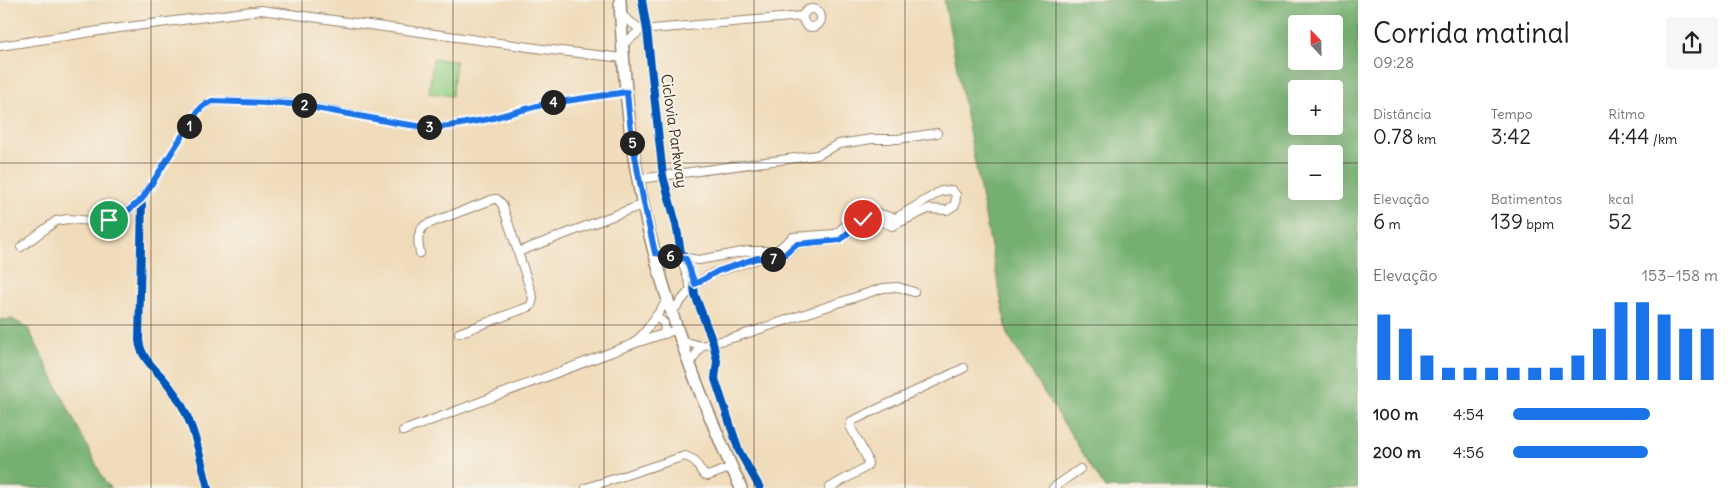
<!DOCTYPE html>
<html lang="pt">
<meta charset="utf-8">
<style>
:root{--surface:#fff;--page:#f6f6f6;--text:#202124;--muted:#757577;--accent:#1a73e8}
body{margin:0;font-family:Delius,sans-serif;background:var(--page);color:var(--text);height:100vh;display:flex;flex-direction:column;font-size:19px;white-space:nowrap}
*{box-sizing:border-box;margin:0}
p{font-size:16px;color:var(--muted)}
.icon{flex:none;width:28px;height:28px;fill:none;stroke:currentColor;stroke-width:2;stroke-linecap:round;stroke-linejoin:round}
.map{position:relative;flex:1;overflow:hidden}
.panel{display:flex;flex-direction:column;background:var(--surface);width:375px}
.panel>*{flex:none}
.needle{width:32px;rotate:338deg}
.buttons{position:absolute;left:1288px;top:15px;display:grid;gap:10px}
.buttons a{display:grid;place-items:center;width:55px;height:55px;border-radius:5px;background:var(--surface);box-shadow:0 5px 20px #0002;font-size:25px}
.pin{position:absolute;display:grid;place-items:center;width:42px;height:42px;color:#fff;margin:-21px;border:2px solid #fff;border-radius:50%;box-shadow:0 1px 5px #0007}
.km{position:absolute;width:25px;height:25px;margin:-12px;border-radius:50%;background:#222;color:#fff;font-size:14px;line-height:25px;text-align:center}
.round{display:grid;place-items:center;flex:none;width:52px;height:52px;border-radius:5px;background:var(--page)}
.headline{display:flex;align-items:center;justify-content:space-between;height:85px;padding:0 15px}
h1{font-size:28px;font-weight:600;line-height:38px}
.stats{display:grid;grid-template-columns:repeat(3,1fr);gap:8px;height:85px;padding:5px 15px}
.stats div{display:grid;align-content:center}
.stats b{font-size:21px;font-weight:600}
.stats small{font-size:14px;font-weight:400}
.stats p{font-size:14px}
.chart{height:140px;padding:10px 15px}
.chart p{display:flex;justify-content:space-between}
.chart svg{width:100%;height:90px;margin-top:5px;stroke:var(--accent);stroke-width:6}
ul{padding:0 15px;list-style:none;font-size:16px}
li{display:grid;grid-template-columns:80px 60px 1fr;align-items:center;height:38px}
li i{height:12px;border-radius:6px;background:var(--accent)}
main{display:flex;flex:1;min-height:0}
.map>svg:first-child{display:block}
.green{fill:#91cd82;stroke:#667c50}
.forest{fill:#74b070;stroke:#586d47;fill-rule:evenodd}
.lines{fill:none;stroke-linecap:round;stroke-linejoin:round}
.street-casing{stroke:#96826c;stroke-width:10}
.secondary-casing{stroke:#96826c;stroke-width:14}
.street{stroke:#fff;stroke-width:8}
.secondary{stroke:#fff;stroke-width:11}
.cycleway-casing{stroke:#f7f3e8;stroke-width:11}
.cycleway{stroke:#0057b8;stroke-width:8}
.route-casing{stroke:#fff;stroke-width:10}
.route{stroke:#1a73e8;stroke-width:6}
.grid{fill:none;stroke:#3b2a1e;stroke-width:1;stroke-opacity:0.55}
.labels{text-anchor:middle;stroke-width:4;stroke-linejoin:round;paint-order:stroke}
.street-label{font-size:15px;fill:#3b2a1e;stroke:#f7f3e8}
</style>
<main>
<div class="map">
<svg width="1358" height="488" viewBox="0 0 1358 488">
<rect width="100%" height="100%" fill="#f7f3e8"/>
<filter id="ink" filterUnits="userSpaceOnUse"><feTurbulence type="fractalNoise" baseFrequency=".02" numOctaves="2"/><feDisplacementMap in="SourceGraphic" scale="10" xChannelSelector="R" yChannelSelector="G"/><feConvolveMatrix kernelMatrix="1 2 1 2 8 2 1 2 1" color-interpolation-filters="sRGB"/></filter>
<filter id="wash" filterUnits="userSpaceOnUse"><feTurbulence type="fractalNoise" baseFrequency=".0096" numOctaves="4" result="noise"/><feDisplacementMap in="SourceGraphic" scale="20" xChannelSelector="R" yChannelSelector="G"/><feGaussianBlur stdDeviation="1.12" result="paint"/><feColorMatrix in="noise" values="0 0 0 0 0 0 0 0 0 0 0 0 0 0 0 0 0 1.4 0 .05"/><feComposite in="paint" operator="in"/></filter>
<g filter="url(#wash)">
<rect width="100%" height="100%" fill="#f0dbba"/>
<path class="green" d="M433 59 456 61 452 96 429 93Z"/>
<g class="forest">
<path d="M944 0H1358V488H1105L1008 336ZM1296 24H1334V61H1296ZM1296 89H1334V126H1296ZM1296 154H1334V191H1296Z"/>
<path d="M12 319 28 328 105 482 111 488H0V320Z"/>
</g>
</g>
<g filter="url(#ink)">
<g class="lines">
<defs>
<g id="street">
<circle cx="812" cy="18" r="9"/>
<path d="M620 14 641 30"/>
<path d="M622 45 641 30 803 16"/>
<path d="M0 46 112 29 261 10 543 49 623 58"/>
<path d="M639 179 817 155 839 144 872 139H898L937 133"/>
<path d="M21 247 56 221 68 219 104 222 124 214 142 199"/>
<path d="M420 253C418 242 416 234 425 225L494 199H497L502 204 518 252"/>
<path d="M655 253 699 260 748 251H776L793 237 836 234 862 210H869L890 217 896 218 941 191 952 190 956 195 955 205 947 210 928 209 892 226 872 217H866L840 239 798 244 794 246 780 259H757L713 273 695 284 672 312"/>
<path d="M681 258 691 288"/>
<path d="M656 317 664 323 665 334"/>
<path d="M459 333 531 306 533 298 518 252 644 204"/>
<path d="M682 341 701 346 736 337 883 288 898 287 914 292"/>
<path d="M635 342 645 332 668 299"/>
<path d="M690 364 701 346"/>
<path d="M403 431 633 344 678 329"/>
<path d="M208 488C199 453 193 416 170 387 159 371 141 361 139 340L142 199 198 111 207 103 217 101 294 103 397 123 431 128 449 126 489 119 545 104 627 92"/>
<path d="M586 488 685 456 694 460 704 475 708 476 732 467"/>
<path d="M829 488 866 467 868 464 867 458 850 426 852 421 964 368"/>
<path d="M1053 488 1080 469"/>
</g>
<path id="secondary" d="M620 0C622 43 625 86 630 128 645 253 689 374 741 488"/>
</defs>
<use href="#street" class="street-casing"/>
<use href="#secondary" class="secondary-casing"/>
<use href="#street" class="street"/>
<use href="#secondary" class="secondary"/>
<defs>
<g id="cycleway">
<path d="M642 0 647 30 663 176 676 224 681 252 686 259 693 278 695 295 713 343 717 361 715 379 739 451 760 488"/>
<path d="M208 488C199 453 193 416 170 387 159 371 141 361 139 340L142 199 198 111 207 103 217 101 294 103 397 123 431 128 449 126 489 119 545 104 627 92"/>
</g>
</defs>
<use href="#cycleway" class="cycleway-casing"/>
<use href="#cycleway" class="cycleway"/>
</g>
</g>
<g class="lines" filter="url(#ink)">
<defs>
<path id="route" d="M109 220 124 214 142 199 198 111 203 106 212 101 294 104 397 123 431 128 449 126 489 119 545 104 627 92C631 146 643 199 655 253L686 259 695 284 718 271 757 258 780 259 794 246 798 244 840 240 863 219"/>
</defs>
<use href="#route" class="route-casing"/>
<use href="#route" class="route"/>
</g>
<path class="grid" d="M151 0V488M302 0V488M453 0V488M604 0V488M754 0V488M905 0V488M1056 0V488M1207 0V488M0 163H1296M1334 163H1358M0 325H1358"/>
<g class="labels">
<g class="street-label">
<text transform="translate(674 131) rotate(82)" y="5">Ciclovia Parkway</text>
</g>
</g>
</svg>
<div class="buttons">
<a><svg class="needle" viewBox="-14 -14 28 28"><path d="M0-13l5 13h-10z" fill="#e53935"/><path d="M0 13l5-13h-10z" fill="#757577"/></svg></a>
<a>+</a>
<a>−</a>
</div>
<div class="pin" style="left:109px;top:220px;background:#1e9e55"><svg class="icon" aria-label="arrive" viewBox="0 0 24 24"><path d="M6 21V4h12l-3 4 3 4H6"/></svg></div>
<div class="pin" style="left:863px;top:219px;background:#d93025"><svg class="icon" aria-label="check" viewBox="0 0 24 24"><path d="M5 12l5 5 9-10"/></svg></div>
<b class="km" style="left:189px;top:126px">1</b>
<b class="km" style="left:304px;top:105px">2</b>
<b class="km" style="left:429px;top:127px">3</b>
<b class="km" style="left:553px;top:102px">4</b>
<b class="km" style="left:632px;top:143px">5</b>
<b class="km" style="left:670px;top:256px">6</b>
<b class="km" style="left:773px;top:259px">7</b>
</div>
<section class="panel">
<div class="headline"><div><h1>Corrida matinal</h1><p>09:28</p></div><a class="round"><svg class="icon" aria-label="share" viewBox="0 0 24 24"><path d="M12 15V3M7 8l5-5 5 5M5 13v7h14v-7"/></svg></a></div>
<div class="stats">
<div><p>Distância</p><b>0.78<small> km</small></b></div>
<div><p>Tempo</p><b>3:42</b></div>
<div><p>Ritmo</p><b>4:44<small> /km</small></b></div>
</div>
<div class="stats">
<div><p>Elevação</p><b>6<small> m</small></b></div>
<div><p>Batimentos</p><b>139<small> bpm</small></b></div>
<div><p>kcal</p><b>52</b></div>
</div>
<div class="chart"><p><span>Elevação</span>153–158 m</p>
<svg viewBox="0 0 160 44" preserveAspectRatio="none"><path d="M5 44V12M15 44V19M25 44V32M35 44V38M45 44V38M55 44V38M65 44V38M75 44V38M85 44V38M95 44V32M105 44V19M115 44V6M125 44V6M135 44V12M145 44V19M155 44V19"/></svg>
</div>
<ul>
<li><b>100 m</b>4:54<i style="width:67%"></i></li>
<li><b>200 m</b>4:56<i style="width:66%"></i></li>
</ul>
</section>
</main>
